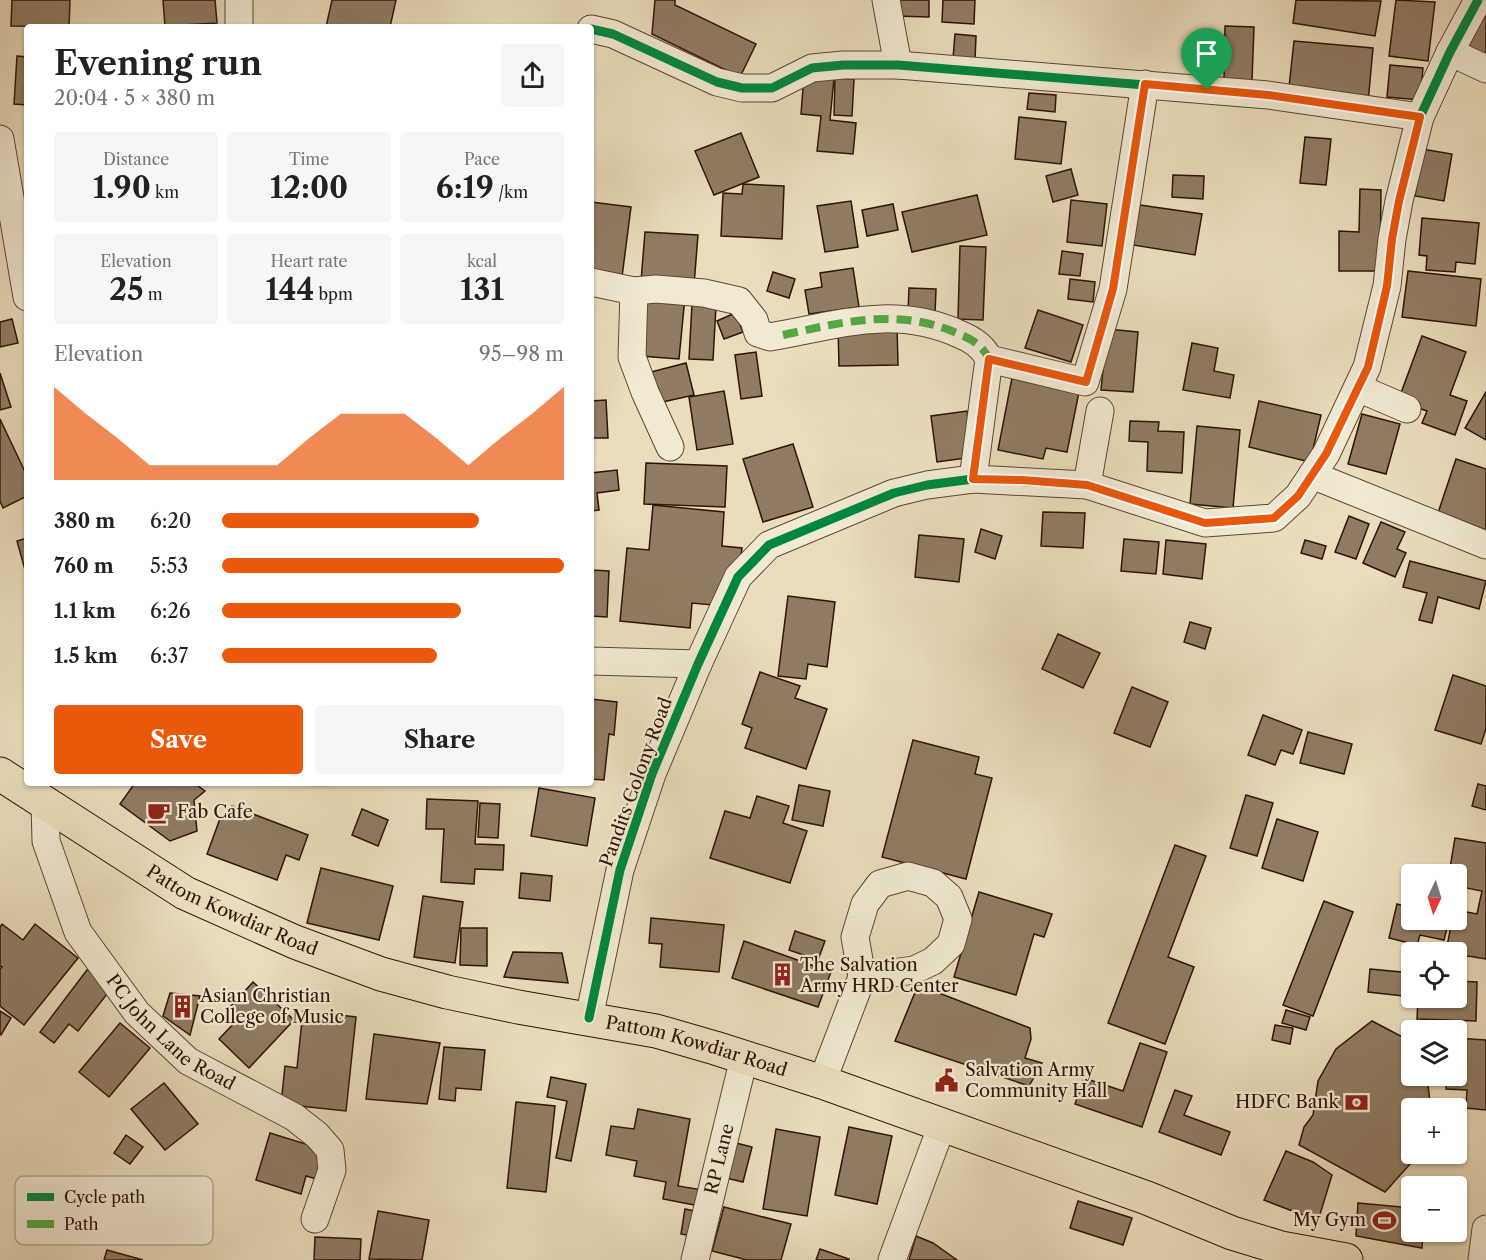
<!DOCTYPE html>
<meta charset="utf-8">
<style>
:root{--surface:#fff;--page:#f6f6f6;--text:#222;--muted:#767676;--accent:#ea580c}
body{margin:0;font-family:"Libre Caslon Text",serif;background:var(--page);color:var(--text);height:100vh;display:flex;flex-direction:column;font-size:22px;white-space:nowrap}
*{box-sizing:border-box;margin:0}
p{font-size:20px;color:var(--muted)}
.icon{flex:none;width:33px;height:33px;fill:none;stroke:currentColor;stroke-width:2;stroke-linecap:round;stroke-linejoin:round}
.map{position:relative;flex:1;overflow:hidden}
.drawer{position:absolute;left:24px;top:24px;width:570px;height:762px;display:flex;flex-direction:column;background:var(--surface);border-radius:6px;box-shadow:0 2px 4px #0004}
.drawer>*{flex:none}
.needle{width:39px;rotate:184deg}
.controls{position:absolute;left:1401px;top:864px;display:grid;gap:12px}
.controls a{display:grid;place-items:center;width:66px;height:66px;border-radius:6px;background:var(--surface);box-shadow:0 2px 4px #0004;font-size:30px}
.pin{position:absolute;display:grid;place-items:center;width:51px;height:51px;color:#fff;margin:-62px -26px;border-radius:50% 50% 50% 0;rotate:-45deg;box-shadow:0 0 6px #0007}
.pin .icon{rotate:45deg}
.round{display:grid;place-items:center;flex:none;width:63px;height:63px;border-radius:6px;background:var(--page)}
.head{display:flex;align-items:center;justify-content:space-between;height:102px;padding:0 30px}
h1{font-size:33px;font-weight:700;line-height:45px}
.figures{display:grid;grid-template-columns:repeat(3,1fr);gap:9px;height:102px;padding:6px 30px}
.figures div{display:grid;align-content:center;border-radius:6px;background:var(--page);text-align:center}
.figures b{font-size:30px;font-weight:700}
.figures small{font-size:16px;font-weight:400}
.figures p{font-size:16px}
.chart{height:168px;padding:12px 30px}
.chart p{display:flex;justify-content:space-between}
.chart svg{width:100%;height:108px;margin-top:6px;fill:var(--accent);opacity:.7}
.primary-button{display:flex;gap:12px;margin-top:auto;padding:12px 30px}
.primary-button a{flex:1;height:69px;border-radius:6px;background:var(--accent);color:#fff;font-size:24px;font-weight:700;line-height:69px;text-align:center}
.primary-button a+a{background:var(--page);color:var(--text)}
ul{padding:0 30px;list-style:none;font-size:20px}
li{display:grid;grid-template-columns:96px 72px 1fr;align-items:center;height:45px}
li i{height:15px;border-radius:8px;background:var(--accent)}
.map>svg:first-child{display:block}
.building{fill:#907c64;stroke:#301306;stroke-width:1.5}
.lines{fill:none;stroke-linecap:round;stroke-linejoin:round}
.minor-casing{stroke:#5e4633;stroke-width:29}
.major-casing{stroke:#301306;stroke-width:35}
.minor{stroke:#f1e9d3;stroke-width:27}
.major{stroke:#e9ddbb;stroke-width:33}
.quiet{stroke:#54a840;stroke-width:8;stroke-dasharray:15 8;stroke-linecap:butt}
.cycleway-casing{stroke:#f1e9d3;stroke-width:13}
.cycleway{stroke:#00873e;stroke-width:9}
.route-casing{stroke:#fff;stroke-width:12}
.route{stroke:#ea580c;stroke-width:8}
.labels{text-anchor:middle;stroke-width:4.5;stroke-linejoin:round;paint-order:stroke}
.street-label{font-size:18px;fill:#301306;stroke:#f1e9d3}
.poi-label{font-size:18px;fill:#301306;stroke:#f1e9d3;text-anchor:start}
.key{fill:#f1e9d3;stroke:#b7a996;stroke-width:1.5}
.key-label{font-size:16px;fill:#301306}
</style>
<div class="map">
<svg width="1486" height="1260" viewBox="0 0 1486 1260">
<rect width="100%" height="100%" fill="#e9ddbb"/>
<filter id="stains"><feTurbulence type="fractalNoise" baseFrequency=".00333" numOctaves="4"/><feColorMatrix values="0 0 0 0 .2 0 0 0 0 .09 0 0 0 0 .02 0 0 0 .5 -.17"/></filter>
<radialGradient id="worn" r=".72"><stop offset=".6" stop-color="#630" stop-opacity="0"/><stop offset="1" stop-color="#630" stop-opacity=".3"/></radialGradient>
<g class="building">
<path d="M12 0H70L69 27 11 26Z"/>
<path d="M163 0H215L217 23 165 26Z"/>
<path d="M332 0H396L390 27H326Z"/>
<path d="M655 0H675V5L756 44 740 77 652 34Z"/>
<path d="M894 0H929V17L893 16Z"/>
<path d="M943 0H975L974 24 942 22Z"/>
<path d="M1296 0 1381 1 1375 36 1293 23Z"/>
<path d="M1396 0 1435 2 1428 61 1389 56Z"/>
<path d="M1486 12V61L1466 51Z"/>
<path d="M1225 26 1254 27 1252 80 1224 79Z"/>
<path d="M955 34 976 36 975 60 953 58Z"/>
<path d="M1294 41 1373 48 1368 103 1288 96Z"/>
<path d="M17 56 27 57V105L14 104Z"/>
<path d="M1390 65 1423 68 1420 100 1387 97Z"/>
<path d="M804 75 834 78 830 120 856 123 853 154 817 151 821 116 801 114Z"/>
<path d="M835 78 854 79 852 116 834 115Z"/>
<path d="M1029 93 1056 95 1055 112 1027 109Z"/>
<path d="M1019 117 1066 122 1061 164 1015 159Z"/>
<path d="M741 133 759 177 714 195 695 151Z"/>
<path d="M1305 137 1331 139 1326 185 1300 183Z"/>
<path d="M1422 149 1452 154 1444 201 1415 196Z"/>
<path d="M1071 169 1078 195 1053 202 1046 176Z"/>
<path d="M1173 175 1204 176 1203 199 1172 197Z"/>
<path d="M743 184 784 186 782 239 721 236 723 193 742 194Z"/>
<path d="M1360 189 1381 190 1380 271H1339V231L1359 232Z"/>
<path d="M977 195 987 235 912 252 902 212Z"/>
<path d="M1071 200 1107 204 1102 246 1067 242Z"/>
<path d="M851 201 858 247 825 252 817 206Z"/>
<path d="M591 202 631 207 622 277 591 273Z"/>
<path d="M893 204 898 230 867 236 862 210Z"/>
<path d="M1140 205 1202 214 1195 255 1133 245Z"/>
<path d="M1422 218 1479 223 1475 264 1456 262 1455 272 1426 270 1427 256 1419 255Z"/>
<path d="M645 232 698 235 694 285 641 281Z"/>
<path d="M960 246 986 247 983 320 958 319Z"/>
<path d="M1062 251 1083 254 1080 276 1059 274Z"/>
<path d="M853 268 859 307 809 314 805 290 822 287 820 273Z"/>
<path d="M1408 271 1481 279 1476 326 1402 317Z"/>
<path d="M773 272 795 279 789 298 767 291Z"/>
<path d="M1070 279 1095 282 1093 302 1068 299Z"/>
<path d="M909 288 936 289 935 314 908 313Z"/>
<path d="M645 294 685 297 679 359 640 356Z"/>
<path d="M692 304 716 306 713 360 689 359Z"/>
<path d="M1038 310 1083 325 1071 362 1025 348Z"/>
<path d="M735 313 743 332 724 339 717 321Z"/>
<path d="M12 319 18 343 0 347V322Z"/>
<path d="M897 326 898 365 839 366 838 327Z"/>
<path d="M1107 329 1138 332 1133 392 1101 390Z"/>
<path d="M1422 336 1466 352 1450 395 1467 401 1455 435 1422 423 1427 411 1398 401Z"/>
<path d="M1192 343 1218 348 1214 371 1234 375 1230 398 1183 390Z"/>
<path d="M756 352 762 396 741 399 735 355Z"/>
<path d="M686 363 694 395 658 403 651 372Z"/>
<path d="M0 373 11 407 0 410Z"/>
<path d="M1012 378 1079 392 1067 452 1046 448 1043 459 998 450Z"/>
<path d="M724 391 733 444 697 450 689 397Z"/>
<path d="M1486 392V440L1465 428Z"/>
<path d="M606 400 608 438H591V401Z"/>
<path d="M1259 401 1321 415 1310 462 1249 447Z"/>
<path d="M967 411 973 457 937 462 931 416Z"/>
<path d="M1362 414 1400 424 1386 474 1348 464Z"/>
<path d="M0 419 27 476V496L3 508 0 501Z"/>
<path d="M1130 421 1159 422 1158 431 1184 432 1182 473 1147 471 1148 442 1129 441Z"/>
<path d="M1197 426 1240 430 1233 508 1190 504Z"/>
<path d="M793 444 813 507 763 522 743 459Z"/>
<path d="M1456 459 1486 469V530L1438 513Z"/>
<path d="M646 463 727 466 725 507 644 504Z"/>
<path d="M617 470 619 490 597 493 599 510 591 511V473Z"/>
<path d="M653 505 724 512 722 546 742 548 739 574 724 606 692 603 690 628 620 621 627 548 649 550Z"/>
<path d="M1043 512 1085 513 1083 548 1041 546Z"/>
<path d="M1349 516 1369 524 1356 559 1335 552Z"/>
<path d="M1381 522 1405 532 1397 549 1406 553 1395 577 1363 563Z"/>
<path d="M981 529 1002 536 995 559 975 552Z"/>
<path d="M919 535 964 539 959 582 915 577Z"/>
<path d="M27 538V577L17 541Z"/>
<path d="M1124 539 1159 542 1156 574 1121 571Z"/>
<path d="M1166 540 1206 544 1202 579 1163 574Z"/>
<path d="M1305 540 1326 546 1322 559 1301 553Z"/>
<path d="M1410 561 1486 581 1479 609 1438 597 1432 623 1419 620 1427 593 1403 587Z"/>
<path d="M591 570 609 571 607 617 591 616Z"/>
<path d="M788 596 835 602 827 667 808 664 806 679 778 676Z"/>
<path d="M1190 622 1211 628 1205 649 1184 642Z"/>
<path d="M1058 634 1100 653 1083 688 1042 669Z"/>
<path d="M760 672 800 686 795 698 827 709 806 769 745 748 752 728 742 724Z"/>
<path d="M1453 675 1486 686V729L1481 744 1435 730Z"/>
<path d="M1132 687 1168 702 1150 747 1114 733Z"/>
<path d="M591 699 617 702 614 735 609 734 604 780 591 779Z"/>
<path d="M1263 715 1302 730 1293 754 1281 750 1275 765 1248 755Z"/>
<path d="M1308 732 1352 744 1344 774 1300 763Z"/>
<path d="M913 740 979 757 975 774 992 778 966 879 882 857Z"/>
<path d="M135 783H194L205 791 194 800 197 831 170 841 120 804Z"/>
<path d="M1478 784 1486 786V810L1472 806Z"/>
<path d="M799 785 830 791 823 826 792 820Z"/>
<path d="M539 788 595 798 587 846 531 836Z"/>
<path d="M1246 795 1273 803 1257 856 1230 848Z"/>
<path d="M757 796 789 806 783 823 807 831 790 883 710 858 725 811 750 818Z"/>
<path d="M427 799 478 801 475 844 504 845 503 870 475 869 474 884 441 882 444 829H426Z"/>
<path d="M480 803 500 804 498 838 478 837Z"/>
<path d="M232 806 308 835 299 860 286 855 277 880 207 854 221 816 228 818Z"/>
<path d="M362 809 388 820 378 846 352 835Z"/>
<path d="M1277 819 1318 832 1303 881 1262 868Z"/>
<path d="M1455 838 1486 843V959L1456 954V952H1446L1452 920H1456V910L1477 914 1482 891 1456 886V874H1449Z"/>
<path d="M1175 845 1206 856 1168 957 1194 967 1165 1044 1108 1023Z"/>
<path d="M321 868 393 886 379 940 307 923Z"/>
<path d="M521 873 552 876 550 901 519 898Z"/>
<path d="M979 892 1052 914 1044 937 1034 934 1016 995 954 977Z"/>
<path d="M423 896 463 902 455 963 414 957Z"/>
<path d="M1324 901 1353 912 1313 1016 1283 1005Z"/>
<path d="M1397 904 1412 908V920H1449L1444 940 1420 935 1417 945 1389 938Z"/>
<path d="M651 918 724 925 719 972 660 967 662 944 649 943Z"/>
<path d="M2 924 23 940 35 924 78 958 24 1025 0 1006V969L2 967 0 966V927Z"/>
<path d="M461 928H487V966L460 965Z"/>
<path d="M795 931 825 941 818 960 789 950Z"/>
<path d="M744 941 831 972 818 1007 732 978Z"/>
<path d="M513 952 562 953 568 983 504 977Z"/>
<path d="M93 962 118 980 78 1031 69 1024 54 1043 40 1032Z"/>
<path d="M1370 969 1412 973V997L1368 992Z"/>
<path d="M1456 981 1477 982 1476 1021 1417 1019 1418 998H1456Z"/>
<path d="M253 982 294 1020 249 1068 219 1039 240 1017 230 1007Z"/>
<path d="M918 985 1030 1028 1031 1039 1025 1058 1042 1063 1029 1086 895 1041Z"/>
<path d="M170 993 200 996 190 1035 163 1016Z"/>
<path d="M1286 1010 1310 1017 1306 1030 1282 1023Z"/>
<path d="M0 1011 11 1018 1 1035 0 1034Z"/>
<path d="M303 1011 356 1017 346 1111 281 1104 285 1066 297 1068Z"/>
<path d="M1372 1021 1412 1042V1076H1427L1430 1102V1108H1412V1154H1419L1385 1192 1299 1145 1304 1127 1313 1115 1318 1081 1336 1049Z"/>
<path d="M120 1023 150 1048 109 1097 79 1072Z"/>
<path d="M1275 1025 1293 1028 1290 1044 1272 1040Z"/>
<path d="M374 1034 440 1043 427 1104 366 1099Z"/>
<path d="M1456 1038 1486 1040V1110L1466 1108 1467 1090 1446 1089 1447 1076H1456Z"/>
<path d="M1140 1043 1167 1052 1142 1127 1075 1104 1084 1078 1123 1091Z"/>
<path d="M444 1047 485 1050 481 1090 456 1088 455 1101 439 1099Z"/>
<path d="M551 1077 586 1084 571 1161 556 1158 567 1101 547 1097Z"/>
<path d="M164 1083 198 1124 165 1150 131 1109Z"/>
<path d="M1175 1090 1192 1096 1184 1115 1230 1132 1221 1155 1159 1132Z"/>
<path d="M516 1102 555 1106 546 1192 507 1188Z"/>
<path d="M638 1109 690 1119 678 1186 703 1190 700 1206 663 1199 666 1182 634 1176 637 1161 606 1155 611 1126 634 1129Z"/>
<path d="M849 1127 892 1136 877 1204 835 1195Z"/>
<path d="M776 1129 820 1137 807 1216 763 1209Z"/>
<path d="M270 1133 328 1151 320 1180 306 1176 301 1194 256 1180Z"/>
<path d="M126 1135 143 1147 130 1164 114 1153Z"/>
<path d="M736 1143 752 1147 743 1182 726 1178Z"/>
<path d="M1286 1151 1313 1162 1332 1175 1318 1221 1264 1200Z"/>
<path d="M1078 1201 1132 1218 1123 1245 1070 1228Z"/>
<path d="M1358 1203 1412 1208V1232H1423L1422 1248 1356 1236Z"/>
<path d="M724 1207 791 1224 781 1260H747L712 1251Z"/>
<path d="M685 1209 700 1212 696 1237 681 1234Z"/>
<path d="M378 1211 429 1220 422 1260 369 1259Z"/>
<path d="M916 1236 933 1243 957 1260H909Z"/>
<path d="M315 1237 361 1239 360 1260H314Z"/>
<path d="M820 1249 849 1259V1260H816Z"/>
<path d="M107 1250 143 1260H104Z"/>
</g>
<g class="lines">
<defs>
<g id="minor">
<path d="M886 0 898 65"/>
<path d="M239 27V0"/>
<path d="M591 29 613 34 717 82 742 88H772L812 68 843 65H898L1268 95 1420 117 1450 52 1478 0"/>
<path d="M1450 52 1486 69"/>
<path d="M0 139 27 297"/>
<path d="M591 282 634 291 632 357 645 392 670 447"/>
<path d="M634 291 656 289 704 293 739 301 754 320 758 333 770 337C836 326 892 304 959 334 972 339 983 346 989 359L973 479"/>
<path d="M989 359 1085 382 1113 289 1145 84"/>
<path d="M1358 388 1407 409"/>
<path d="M1312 475 1486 545"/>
<path d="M1087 485 1100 411"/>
<path d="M591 661 698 664"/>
<path id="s1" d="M45 804 46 841 78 932 137 1013 188 1061 294 1117 317 1135 330 1150 332 1170 315 1219"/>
<path d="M589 1018 620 870 652 774 698 664 738 577 769 545 894 493 927 485 973 479 1087 485 1205 523 1274 518 1298 496 1326 454 1367 367 1387 286 1392 239 1399 201 1420 117"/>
<path d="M822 1082 862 977 914 970 933 961 951 944 958 919 949 897 933 883 908 876 880 884 865 904 855 937 862 977"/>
<path id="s2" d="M695 1260 744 1058"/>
<path d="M892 1260 942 1125"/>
<path d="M1482 1260 1486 1229"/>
</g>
<g id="major">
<path id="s3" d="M0 774 185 893 295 942 381 974 447 992 518 1007 656 1031 715 1048 822 1082 1147 1198 1232 1233 1281 1248 1346 1260"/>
</g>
</defs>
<use href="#minor" class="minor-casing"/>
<use href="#major" class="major-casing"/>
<use href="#minor" class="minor"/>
<use href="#major" class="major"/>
<g class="quiet">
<path d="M783 335C843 322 899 307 959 334 972 339 983 346 989 359L973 479"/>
<path d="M989 359 1085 382 1113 289 1145 84"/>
</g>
<defs>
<g id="cycleway">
<path d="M591 29 613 34 717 82 742 88H772L812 68 843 65H898L1268 95 1420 117 1450 52 1478 0"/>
<path d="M589 1018 620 870 652 774 698 664 738 577 769 545 894 493 927 485 973 479 1087 485 1205 523 1274 518 1298 496 1326 454 1367 367 1387 286 1392 239 1399 201 1420 117"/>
</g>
</defs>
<use href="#cycleway" class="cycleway-casing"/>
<use href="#cycleway" class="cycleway"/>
</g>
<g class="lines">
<defs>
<path id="route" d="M1145 84 1268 95 1420 117 1399 201 1392 239 1387 286 1368 367 1326 454 1298 496 1274 518 1205 523 1087 485 1022 480 973 479 989 359 1086 382 1113 289Z"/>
</defs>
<use href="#route" class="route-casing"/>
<use href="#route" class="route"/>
</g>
<defs>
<symbol id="cafe-bare" viewBox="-9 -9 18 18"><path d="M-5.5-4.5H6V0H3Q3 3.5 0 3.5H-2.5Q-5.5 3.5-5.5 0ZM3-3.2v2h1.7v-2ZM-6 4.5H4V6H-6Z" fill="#8f2418" stroke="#f1e9d3" stroke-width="2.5" paint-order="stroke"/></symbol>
<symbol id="building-bare" viewBox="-9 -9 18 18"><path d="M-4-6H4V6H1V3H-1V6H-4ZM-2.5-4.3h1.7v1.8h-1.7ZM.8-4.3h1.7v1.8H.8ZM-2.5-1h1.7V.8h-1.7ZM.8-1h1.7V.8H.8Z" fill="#8f2418" stroke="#f1e9d3" stroke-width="2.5" paint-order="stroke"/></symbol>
<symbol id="civic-bare" viewBox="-9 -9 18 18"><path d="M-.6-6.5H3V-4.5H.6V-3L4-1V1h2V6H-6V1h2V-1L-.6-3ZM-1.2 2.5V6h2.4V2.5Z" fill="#8f2418" stroke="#f1e9d3" stroke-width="2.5" paint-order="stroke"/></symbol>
<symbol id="bank-bare" viewBox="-9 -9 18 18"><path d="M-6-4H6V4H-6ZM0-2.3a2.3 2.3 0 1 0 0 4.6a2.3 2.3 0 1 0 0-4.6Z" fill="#8f2418" stroke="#f1e9d3" stroke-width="2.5" paint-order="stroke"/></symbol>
<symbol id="stadium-bare" viewBox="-9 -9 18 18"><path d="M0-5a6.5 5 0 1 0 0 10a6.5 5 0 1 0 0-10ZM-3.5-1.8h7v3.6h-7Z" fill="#8f2418" stroke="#f1e9d3" stroke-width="2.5" paint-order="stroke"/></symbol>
</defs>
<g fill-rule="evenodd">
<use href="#cafe-bare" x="142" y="796" width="33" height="33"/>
<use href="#building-bare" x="766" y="958" width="33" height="33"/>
<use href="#building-bare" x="166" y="990" width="33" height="33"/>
<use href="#civic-bare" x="930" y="1064" width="33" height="33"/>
<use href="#bank-bare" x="1340" y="1086" width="33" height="33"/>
<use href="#stadium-bare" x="1368" y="1204" width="33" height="33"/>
</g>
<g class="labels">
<g class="street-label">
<text transform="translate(636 782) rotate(-70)" y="6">Pandits Colony Road</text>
<text dy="6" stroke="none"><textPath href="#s3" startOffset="270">Pattom Kowdiar Road</textPath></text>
<text dy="6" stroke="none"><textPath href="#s1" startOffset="272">PC John Lane Road</textPath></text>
<text dy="6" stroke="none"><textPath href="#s3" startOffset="756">Pattom Kowdiar Road</textPath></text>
<text dy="6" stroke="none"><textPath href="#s2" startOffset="104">RP Lane</textPath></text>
</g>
<g class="poi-label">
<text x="177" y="818">Fab Cafe</text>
<text x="800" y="971">The Salvation<tspan x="800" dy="21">Army HRD Center</tspan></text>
<text x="200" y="1002">Asian Christian<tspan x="200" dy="21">College of Music</tspan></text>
<text x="965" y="1076">Salvation Army<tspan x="965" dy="21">Community Hall</tspan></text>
<text x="1339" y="1108" text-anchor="end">HDFC Bank</text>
<text x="1366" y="1226" text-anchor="end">My Gym</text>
</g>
</g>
<rect x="15" y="1176" width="198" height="69" rx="9" class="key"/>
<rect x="27" y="1193" width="27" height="8" fill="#00873e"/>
<rect x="27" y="1220" width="27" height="8" fill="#54a840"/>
<g class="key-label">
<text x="64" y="1203">Cycle path</text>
<text x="64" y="1230">Path</text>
</g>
<rect width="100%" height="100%" filter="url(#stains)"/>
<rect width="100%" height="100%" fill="url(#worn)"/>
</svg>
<div class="controls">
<a><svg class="needle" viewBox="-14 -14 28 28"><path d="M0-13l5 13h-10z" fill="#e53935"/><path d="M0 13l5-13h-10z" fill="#767676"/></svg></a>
<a><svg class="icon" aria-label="locate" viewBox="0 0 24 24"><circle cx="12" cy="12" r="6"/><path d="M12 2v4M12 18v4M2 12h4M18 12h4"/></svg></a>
<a><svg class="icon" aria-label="layers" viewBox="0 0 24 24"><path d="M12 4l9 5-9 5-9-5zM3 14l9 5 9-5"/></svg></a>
<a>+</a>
<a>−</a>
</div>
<div class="pin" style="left:1207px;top:90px;background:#1e9e55"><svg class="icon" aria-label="arrive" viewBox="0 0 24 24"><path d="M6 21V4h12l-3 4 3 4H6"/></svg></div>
<section class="drawer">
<div class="head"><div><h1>Evening run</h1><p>20:04 · 5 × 380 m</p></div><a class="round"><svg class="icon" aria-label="share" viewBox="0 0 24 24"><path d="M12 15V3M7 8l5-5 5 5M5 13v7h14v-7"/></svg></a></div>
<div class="figures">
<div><p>Distance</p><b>1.90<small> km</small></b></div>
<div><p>Time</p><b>12:00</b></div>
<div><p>Pace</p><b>6:19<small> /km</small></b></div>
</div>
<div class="figures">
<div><p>Elevation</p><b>25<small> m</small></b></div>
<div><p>Heart rate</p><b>144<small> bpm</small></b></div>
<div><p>kcal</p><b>131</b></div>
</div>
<div class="chart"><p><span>Elevation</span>95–98 m</p>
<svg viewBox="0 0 160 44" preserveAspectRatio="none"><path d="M0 44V6L10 17L20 27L30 38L40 38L50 38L60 38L70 38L80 27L90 17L100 17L110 17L120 27L130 38L140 27L150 17L160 6V44z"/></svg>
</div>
<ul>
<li><b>380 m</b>6:20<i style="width:75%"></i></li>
<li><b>760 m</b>5:53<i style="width:100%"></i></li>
<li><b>1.1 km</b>6:26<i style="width:70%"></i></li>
<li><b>1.5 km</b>6:37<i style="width:63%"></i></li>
</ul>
<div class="primary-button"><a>Save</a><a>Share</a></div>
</section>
</div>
